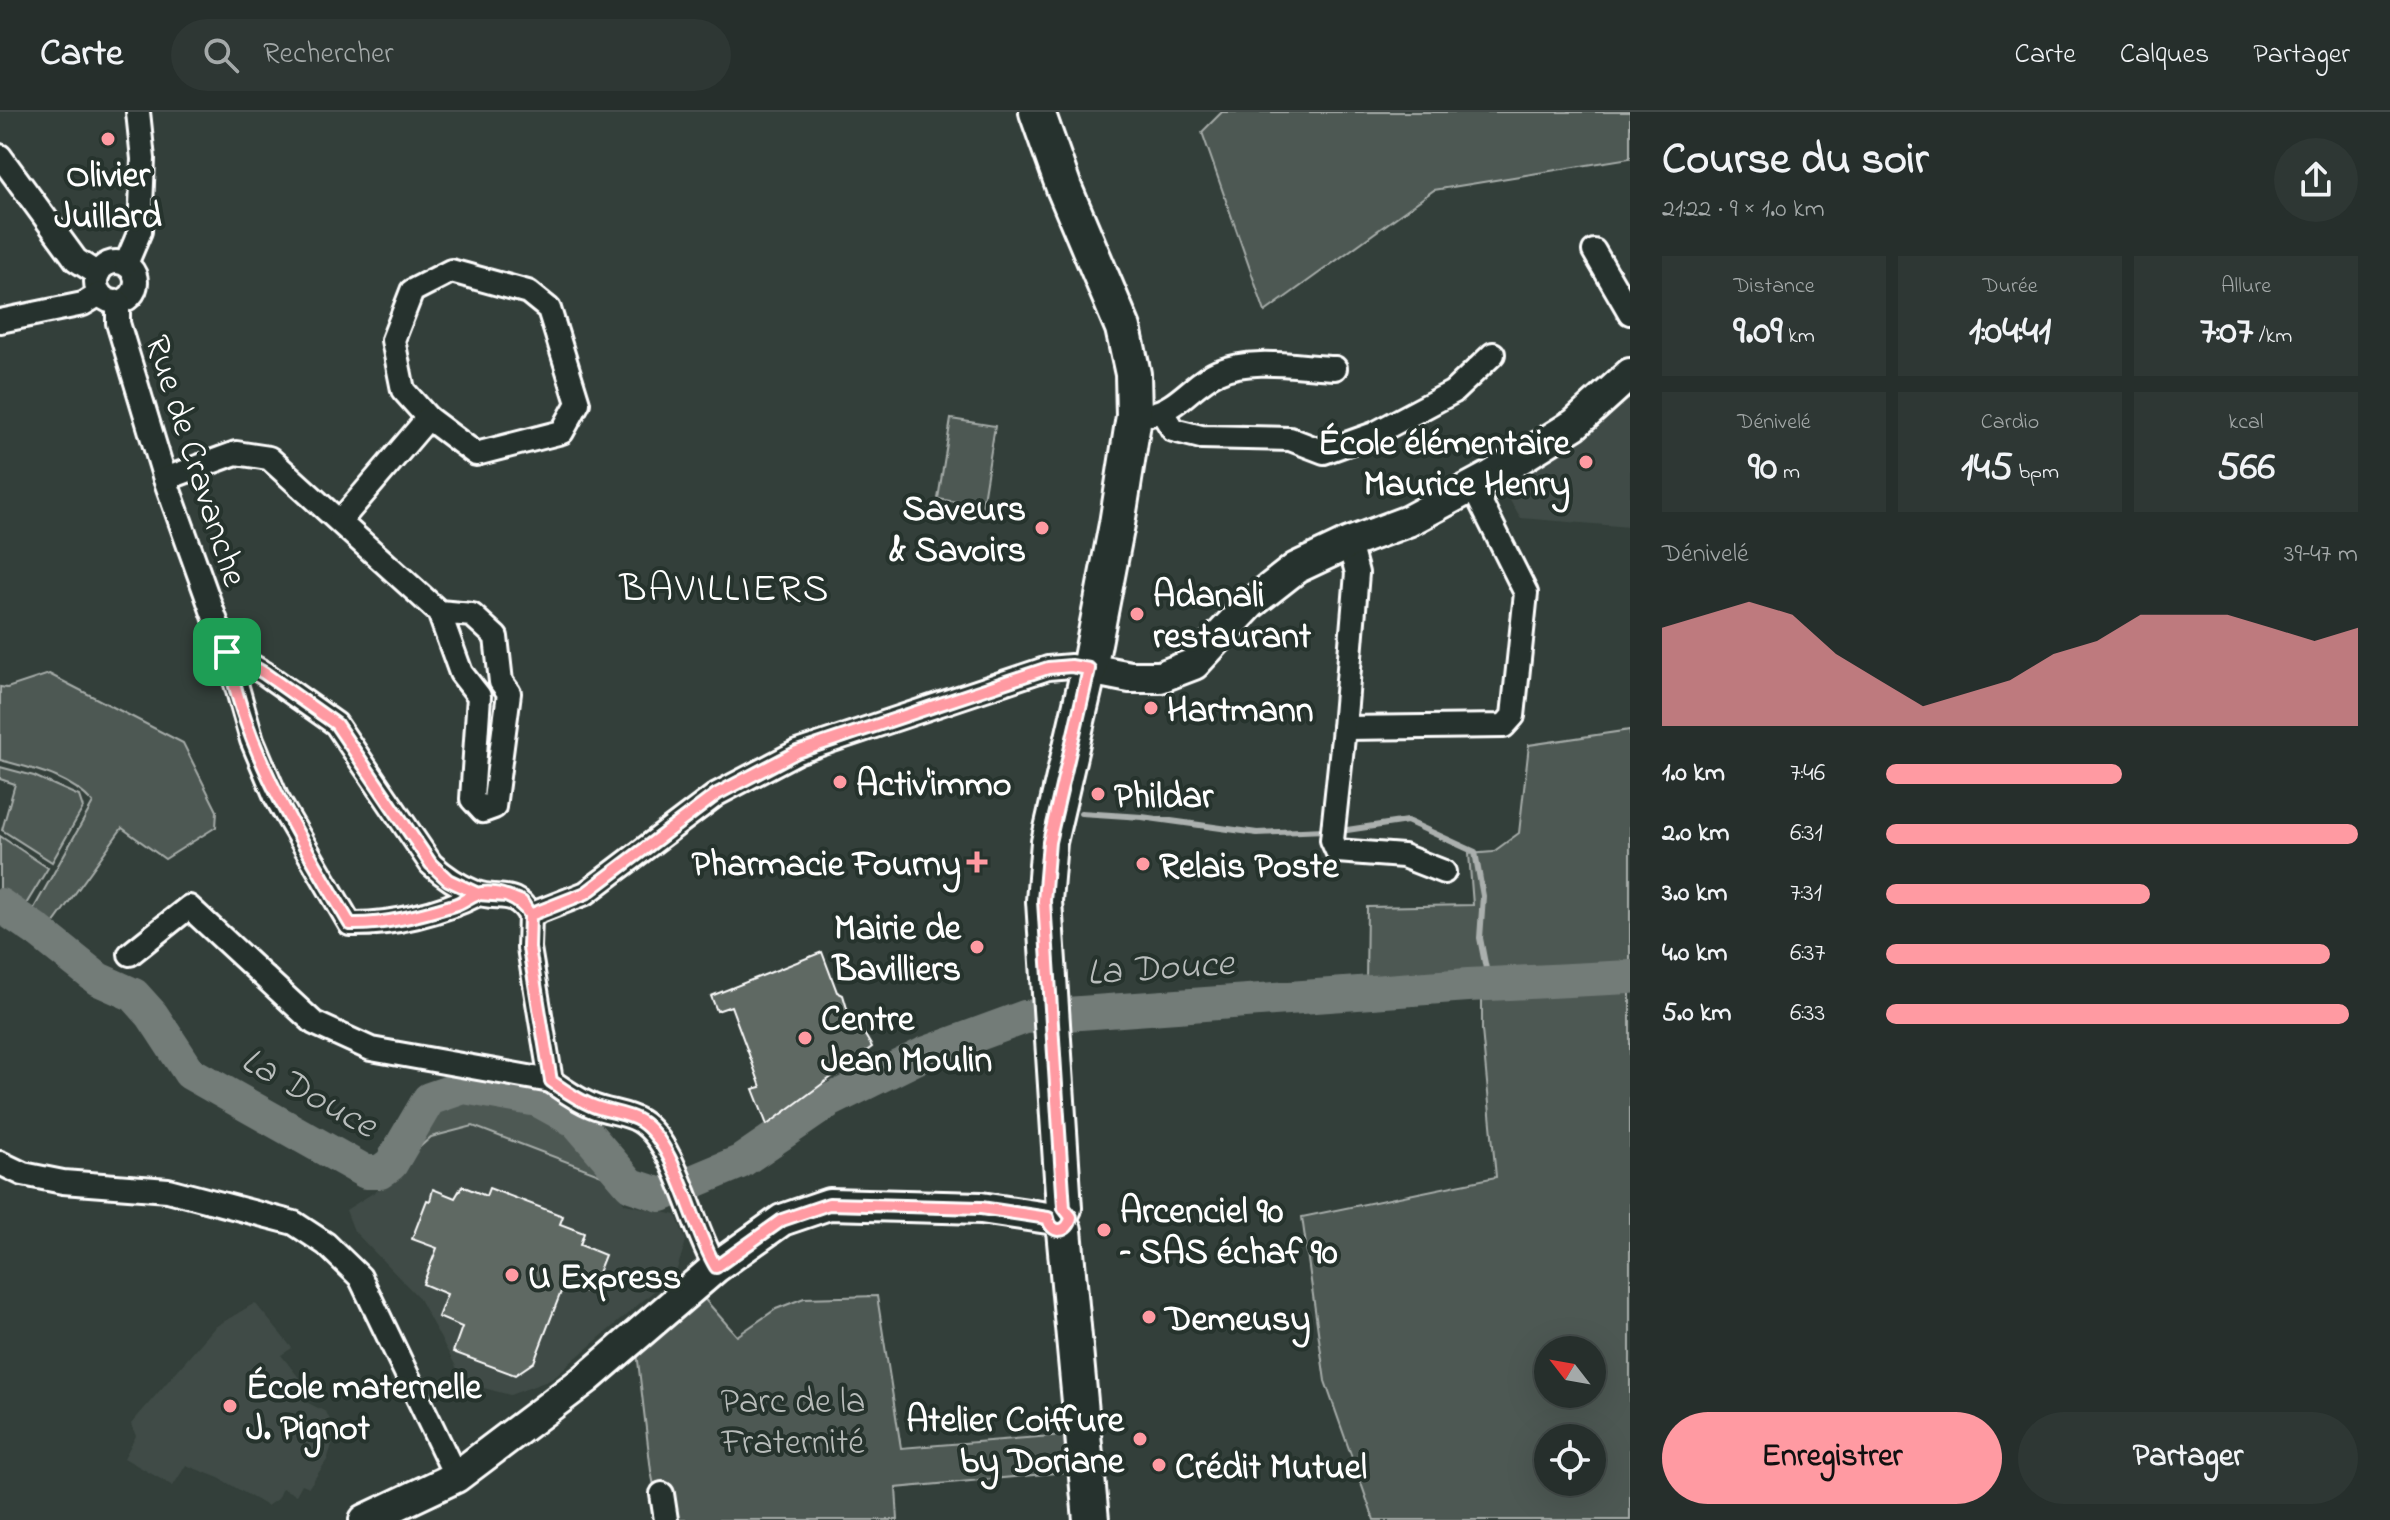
<!DOCTYPE html>
<html lang="fr">
<meta charset="utf-8">
<style>
:root{--surface:#262f2c;--page:#2e3734;--text:#f1f3f6;--muted:#a4a9a9;--line:#424a48;--accent:#ff9aa2}
body{margin:0;font-family:"Indie Flower",sans-serif;background:var(--page);color:var(--text);height:100vh;display:flex;flex-direction:column;font-size:30px;white-space:nowrap}
*{box-sizing:border-box;margin:0}
p{font-size:26px;color:var(--muted)}
.icon{flex:none;width:44px;height:44px;fill:none;stroke:currentColor;stroke-width:2;stroke-linecap:round;stroke-linejoin:round}
.map{position:relative;flex:1;overflow:hidden}
.sheet{display:flex;flex-direction:column;background:var(--surface);width:760px}
.sheet>*{flex:none}
.needle{width:52px;rotate:301deg}
.controls{position:absolute;left:1534px;top:1224px;display:grid;gap:16px}
.controls a{display:grid;place-items:center;width:72px;height:72px;border-radius:50%;background:var(--surface);box-shadow:0 8px 32px #0002,0 0 0 2px var(--line);font-size:40px}
.pin{position:absolute;display:grid;place-items:center;width:68px;height:68px;color:#fff;margin:-34px;border-radius:16px;box-shadow:0 4px 12px #0006}
.round{display:grid;place-items:center;flex:none;width:84px;height:84px;border-radius:42px;background:var(--page)}
.overview{display:flex;align-items:center;justify-content:space-between;height:136px;padding:0 32px}
h1{font-size:44px;font-weight:700;line-height:60px}
.metrics{display:grid;grid-template-columns:repeat(3,1fr);gap:12px;height:136px;padding:8px 32px}
.metrics div{display:grid;align-content:center;border-radius:0px;background:var(--page);text-align:center}
.metrics b{font-size:40px;font-weight:700}
.metrics small{font-size:22px;font-weight:400}
.metrics p{font-size:22px}
.chart{height:224px;padding:16px 32px}
.chart p{display:flex;justify-content:space-between}
.chart svg{width:100%;height:144px;margin-top:8px;fill:var(--accent);opacity:.7}
.button{display:flex;gap:16px;margin-top:auto;padding:16px 32px}
.button a{flex:1;height:92px;border-radius:48px;background:var(--accent);color:#111;font-size:32px;font-weight:700;line-height:92px;text-align:center}
.button a+a{background:var(--page);color:var(--text)}
ul{padding:0 32px;list-style:none;font-size:26px}
li{display:grid;grid-template-columns:128px 96px 1fr;align-items:center;height:60px}
li i{height:20px;border-radius:10px;background:var(--accent)}
header{display:flex;align-items:center;gap:48px;box-sizing:border-box;height:112px;padding:0 40px;background:var(--surface);border-bottom:2px solid var(--line)}
header strong{font-size:38px}
nav{display:flex;gap:44px;margin-inline-start:auto;font-size:28px}
.search{width:560px;height:72px;background:var(--page);display:flex;align-items:center;gap:20px;box-sizing:border-box;padding:0 28px;border-radius:44px;color:var(--muted);font-size:30px}
main{display:flex;flex:1;min-height:0}
.map>svg:first-child{display:block}
.built{fill:#404c47}
.green{fill:#4d5853;stroke:#a6aca9;stroke-width:2;fill-rule:evenodd}
.lines{fill:none;stroke-linecap:round;stroke-linejoin:round}
.stream{stroke:#abb0ae;stroke-width:6}
.river{stroke:#737b78;stroke-width:34}
.building{fill:#5f6964;stroke:#fff;stroke-width:2}
.street-casing{stroke:#fff;stroke-width:28}
.secondary-casing{stroke:#fff;stroke-width:36}
.primary-casing{stroke:#fff;stroke-width:40}
.street{stroke:#26332d;stroke-width:22}
.secondary{stroke:#26332d;stroke-width:30}
.primary{stroke:#26332d;stroke-width:34}
.route-casing{stroke:#fff;stroke-width:16}
.route{stroke:#ff9aa2;stroke-width:10}
.poi-dot{fill:#ff9aa2;stroke:#26332d;stroke-width:3}
.labels{text-anchor:middle;stroke-width:8;stroke-linejoin:round;paint-order:stroke}
.poi-label{font-size:36px;font-weight:bold;fill:#fff;stroke:#26332d;text-anchor:start}
.street-label{font-size:36px;fill:#fff;stroke:#26332d}
.park-label{font-size:36px;fill:#b8bcba;stroke:#26332d}
.water-label{font-size:38px;font-style:italic;fill:#b9bdbc;stroke:#26332d}
.quarter-label{font-size:40px;letter-spacing:2px;fill:#fff;stroke:#26332d}
</style>
<header>
<strong>Carte</strong>
<div class="search"><svg class="icon" aria-label="search" viewBox="0 0 24 24"><circle cx="10" cy="10" r="6"/><path d="M15 15l6 6"/></svg>Rechercher</div>
<nav><a>Carte</a><a>Calques</a><a>Partager</a></nav>
</header>
<main>
<div class="map">
<svg width="1630" height="1408" viewBox="0 0 1630 1408">
<rect width="100%" height="100%" fill="#333f3a"/>
<filter id="ink" filterUnits="userSpaceOnUse"><feTurbulence type="fractalNoise" baseFrequency=".0125" numOctaves="2"/><feDisplacementMap in="SourceGraphic" scale="16" xChannelSelector="R" yChannelSelector="G"/><feConvolveMatrix kernelMatrix="1 2 1 2 8 2 1 2 1" color-interpolation-filters="sRGB"/></filter>
<g filter="url(#ink)">
<g class="built">
<path d="M1630 283V415L1521 406 1500 373 1582 326Z"/>
<path d="M473 1014 604 1064 625 1092 676 1103 686 1129 676 1160 639 1192 550 1268 510 1283 465 1271 418 1185 354 1119 346 1098 394 1068 402 1051 431 1025Z"/>
<path d="M255 1191 292 1236 281 1243 307 1276 302 1288 326 1300 336 1320 327 1348 309 1375 302 1372 296 1383 282 1376 277 1387 267 1394 219 1366 186 1353 173 1374 124 1346 136 1324 131 1312 215 1215Z"/>
</g>
<g class="green">
<path d="M1222 0H1630V46L1434 78 1265 200 1202 20Z"/>
<path d="M951 307 995 314 982 394 938 387Z"/>
<path d="M49 562 183 631 217 699 216 715 165 747 122 716 48 819 29 805 93 691C70 664 33 657 0 648V575L7 576Z"/>
<path d="M1630 618V1408H1374L1325 1269 1302 1105 1496 1065 1482 918V860L1366 872 1367 795 1473 793 1469 742 1493 740 1519 721 1529 633ZM1548 1238H1592V1282H1548ZM1548 1326H1592V1370H1548Z"/>
<path d="M0 655 34 664 79 684 83 696 52 750 2 718 15 672 0 667Z"/>
<path d="M0 724 48 756 20 802 0 789Z"/>
<path d="M458 984C532 993 558 991 606 1054L604 1064 473 1014 431 1025 402 1051 428 1000Z"/>
<path d="M701 1183 737 1224 776 1197 804 1186 877 1184 901 1336 1064 1323 1066 1360 896 1376 898 1408H661L651 1359 637 1240Z"/>
</g>
<g class="lines">
<g class="stream">
<path d="M1081 701 1142 705 1257 721 1325 718"/>
<path d="M1347 718 1407 709 1475 740 1483 784 1480 826 1489 872"/>
</g>
<path class="river" d="M0 793 38 819 98 867 134 883 152 903 190 961 366 1060H380L391 1052 429 987 464 975 538 988 576 1009 631 1073 661 1083 740 1050 829 989 924 942 1025 905 1468 873 1630 865"/>
</g>
<g class="building">
<path d="M822 840 837 880 843 883 851 910 856 908 872 935 767 1013 753 977 761 975 731 894 717 899 711 884Z"/>
<path d="M462 1074 486 1084 489 1076 563 1104 560 1112 584 1121 580 1133 605 1143 590 1181 564 1172 534 1250 515 1263 453 1240 462 1215 438 1205 447 1182 423 1172 437 1136 412 1127 427 1088 430 1089 433 1077 455 1086Z"/>
</g>
<g class="lines">
<defs>
<g id="street">
<path d="M0 44 76 148 98 162"/>
<path d="M1594 139 1630 201"/>
<circle cx="116" cy="170" r="20"/>
<path d="M126 152 140 119 143 47 138 0"/>
<path d="M451 159 528 180 549 197 578 291 562 320 476 342 428 306 403 278 393 228 412 179Z"/>
<path d="M118 190V211L165 367 227 540 252 628 276 685 350 812C391 813 441 801 478 782"/>
<path d="M0 209 83 192 100 182"/>
<path d="M1162 300 1173 318 1201 325 1290 327 1324 340 1374 322 1453 280 1493 242"/>
<path d="M1151 302C1178 297 1194 270 1218 260 1252 245 1300 255 1335 256"/>
<path d="M165 367 236 341 269 346 439 500 461 561 479 584 472 687 483 699 494 695 509 581 501 570 496 525 472 503 439 500"/>
<path d="M340 409 428 306"/>
<path d="M1349 431 1357 461 1344 616 1504 614 1513 604 1526 481 1473 375"/>
<path d="M227 540 264 561 336 612 431 752C444 764 457 773 474 780 498 790 513 775 530 803"/>
<path d="M1344 616 1332 728 1337 739 1403 744 1444 760"/>
<path d="M530 803 586 781 717 682 797 640 1048 556 1071 554 1089 557"/>
<path d="M530 803 529 836 551 969C565 979 578 988 593 994 608 1000 627 1001 640 1009 677 1032 692 1117 716 1155"/>
<path d="M130 842 189 795 314 911 371 937 551 969"/>
<path d="M0 1051 23 1062 63 1070 168 1078 294 1111 326 1132 360 1165 456 1365"/>
<path d="M662 1382 666 1408"/>
</g>
<g id="secondary">
<path d="M1089 557 1130 565H1160L1194 552 1250 492 1296 456 1349 431 1408 409 1490 365 1575 312 1630 262"/>
<path d="M365 1408 456 1365 587 1266 716 1155 782 1108 829 1092 981 1096 1048 1106"/>
</g>
<g id="primary">
<path d="M1037 0 1064 76 1123 216 1133 262 1134 304 1117 412 1089 557 1049 730 1044 789 1064 1096"/>
<path d="M1064 1118 1091 1408"/>
</g>
</defs>
<use href="#street" class="street-casing"/>
<use href="#secondary" class="secondary-casing"/>
<use href="#primary" class="primary-casing"/>
<use href="#street" class="street"/>
<use href="#secondary" class="secondary"/>
<use href="#primary" class="primary"/>
</g>
</g>
<g class="lines" filter="url(#ink)">
<defs>
<path id="route" d="M227 540 264 561 336 612 431 752 448 768 478 782 507 784 522 790 530 803 529 836 551 969C565 979 578 988 593 994 608 1000 627 1001 640 1009 677 1032 692 1117 716 1155L782 1108 829 1092 981 1096 1048 1106C1051 1123 1069 1121 1071 1105L1064 1096 1044 789 1049 730 1089 557 1071 554 1048 556 797 640 717 682 586 781 530 803C520 786 496 777 476 782 468 785 462 791 454 793 421 803 384 813 350 812 299 725 246 641 227 540"/>
</defs>
<use href="#route" class="route-casing"/>
<use href="#route" class="route"/>
</g>
<g class="poi-dot">
<circle cx="108" cy="27" r="8"/>
<circle cx="1586" cy="350" r="8"/>
<circle cx="1042" cy="416" r="8"/>
<circle cx="1137" cy="502" r="8"/>
<circle cx="1151" cy="596" r="8"/>
<circle cx="840" cy="670" r="8"/>
<circle cx="1098" cy="682" r="8"/>
<path d="M973 738h8v8h8v8h-8v8h-8v-8h-8v-8h8z"/>
<circle cx="1143" cy="752" r="8"/>
<circle cx="977" cy="835" r="8"/>
<circle cx="805" cy="926" r="8"/>
<circle cx="1104" cy="1118" r="8"/>
<circle cx="512" cy="1163" r="8"/>
<circle cx="1149" cy="1205" r="8"/>
<circle cx="230" cy="1294" r="8"/>
<circle cx="1140" cy="1327" r="8"/>
<circle cx="1159" cy="1353" r="8"/>
</g>
<g class="labels">
<g class="poi-label">
<text x="108" y="74" text-anchor="middle">Olivier<tspan x="108" dy="41">Juillard</tspan></text>
<text x="1570" y="342" text-anchor="end">École élémentaire<tspan x="1570" dy="41">Maurice Henry</tspan></text>
<text x="1026" y="408" text-anchor="end">Saveurs<tspan x="1026" dy="41">&amp; Savoirs</tspan></text>
<text x="1153" y="494">Adanali<tspan x="1153" dy="41">restaurant</tspan></text>
<text x="1167" y="609">Hartmann</text>
<text x="856" y="683">Activ'immo</text>
<text x="1114" y="695">Phildar</text>
<text x="961" y="763" text-anchor="end">Pharmacie Fourny</text>
<text x="1159" y="765">Relais Poste</text>
<text x="961" y="827" text-anchor="end">Mairie de<tspan x="961" dy="41">Bavilliers</tspan></text>
<text x="821" y="918">Centre<tspan x="821" dy="41">Jean Moulin</tspan></text>
<text x="1120" y="1110">Arcenciel 90<tspan x="1120" dy="41">– SAS échaf 90</tspan></text>
<text x="528" y="1176">U Express</text>
<text x="1165" y="1218">Demeusy</text>
<text x="246" y="1286">École maternelle<tspan x="246" dy="41">J. Pignot</tspan></text>
<text x="1124" y="1319" text-anchor="end">Atelier Coiffure<tspan x="1124" dy="41">by Doriane</tspan></text>
<text x="1175" y="1366">Crédit Mutuel</text>
</g>
<g class="street-label">
<text transform="translate(198 348) rotate(72)" y="13">Rue de Cravanche</text>
</g>
<g class="park-label">
<text x="793" y="1300">Parc de la<tspan x="793" dy="41">Fraternité</tspan></text>
</g>
<g class="water-label">
<text transform="translate(1160 854) rotate(-4)" y="13">La Douce</text>
<text transform="translate(310 979) rotate(29)" y="13">La Douce</text>
</g>
<g class="quarter-label">
<text x="725" y="488">BAVILLIERS</text>
</g>
</g>
</svg>
<div class="controls">
<a><svg class="needle" viewBox="-14 -14 28 28"><path d="M0-13l5 13h-10z" fill="#e53935"/><path d="M0 13l5-13h-10z" fill="#a4a9a9"/></svg></a>
<a><svg class="icon" aria-label="locate" viewBox="0 0 24 24"><circle cx="12" cy="12" r="6"/><path d="M12 2v4M12 18v4M2 12h4M18 12h4"/></svg></a>
</div>
<div class="pin" style="left:227px;top:540px;background:#1e9e55"><svg class="icon" aria-label="arrive" viewBox="0 0 24 24"><path d="M6 21V4h12l-3 4 3 4H6"/></svg></div>
</div>
<section class="sheet">
<div class="overview"><div><h1>Course du soir</h1><p>21:22 · 9 × 1.0 km</p></div><a class="round"><svg class="icon" aria-label="share" viewBox="0 0 24 24"><path d="M12 15V3M7 8l5-5 5 5M5 13v7h14v-7"/></svg></a></div>
<div class="metrics">
<div><p>Distance</p><b>9.09<small> km</small></b></div>
<div><p>Durée</p><b>1:04:41</b></div>
<div><p>Allure</p><b>7:07<small> /km</small></b></div>
</div>
<div class="metrics">
<div><p>Dénivelé</p><b>90<small> m</small></b></div>
<div><p>Cardio</p><b>145<small> bpm</small></b></div>
<div><p>kcal</p><b>566</b></div>
</div>
<div class="chart"><p><span>Dénivelé</span>39–47 m</p>
<svg viewBox="0 0 160 44" preserveAspectRatio="none"><path d="M0 44V14L10 10L20 6L30 10L40 22L50 30L60 38L70 34L80 30L90 22L100 18L110 10L120 10L130 10L140 14L150 18L160 14V44z"/></svg>
</div>
<ul>
<li><b>1.0 km</b>7:46<i style="width:50%"></i></li>
<li><b>2.0 km</b>6:31<i style="width:100%"></i></li>
<li><b>3.0 km</b>7:31<i style="width:56%"></i></li>
<li><b>4.0 km</b>6:37<i style="width:94%"></i></li>
<li><b>5.0 km</b>6:33<i style="width:98%"></i></li>
</ul>
<div class="button"><a>Enregistrer</a><a>Partager</a></div>
</section>
</main>
